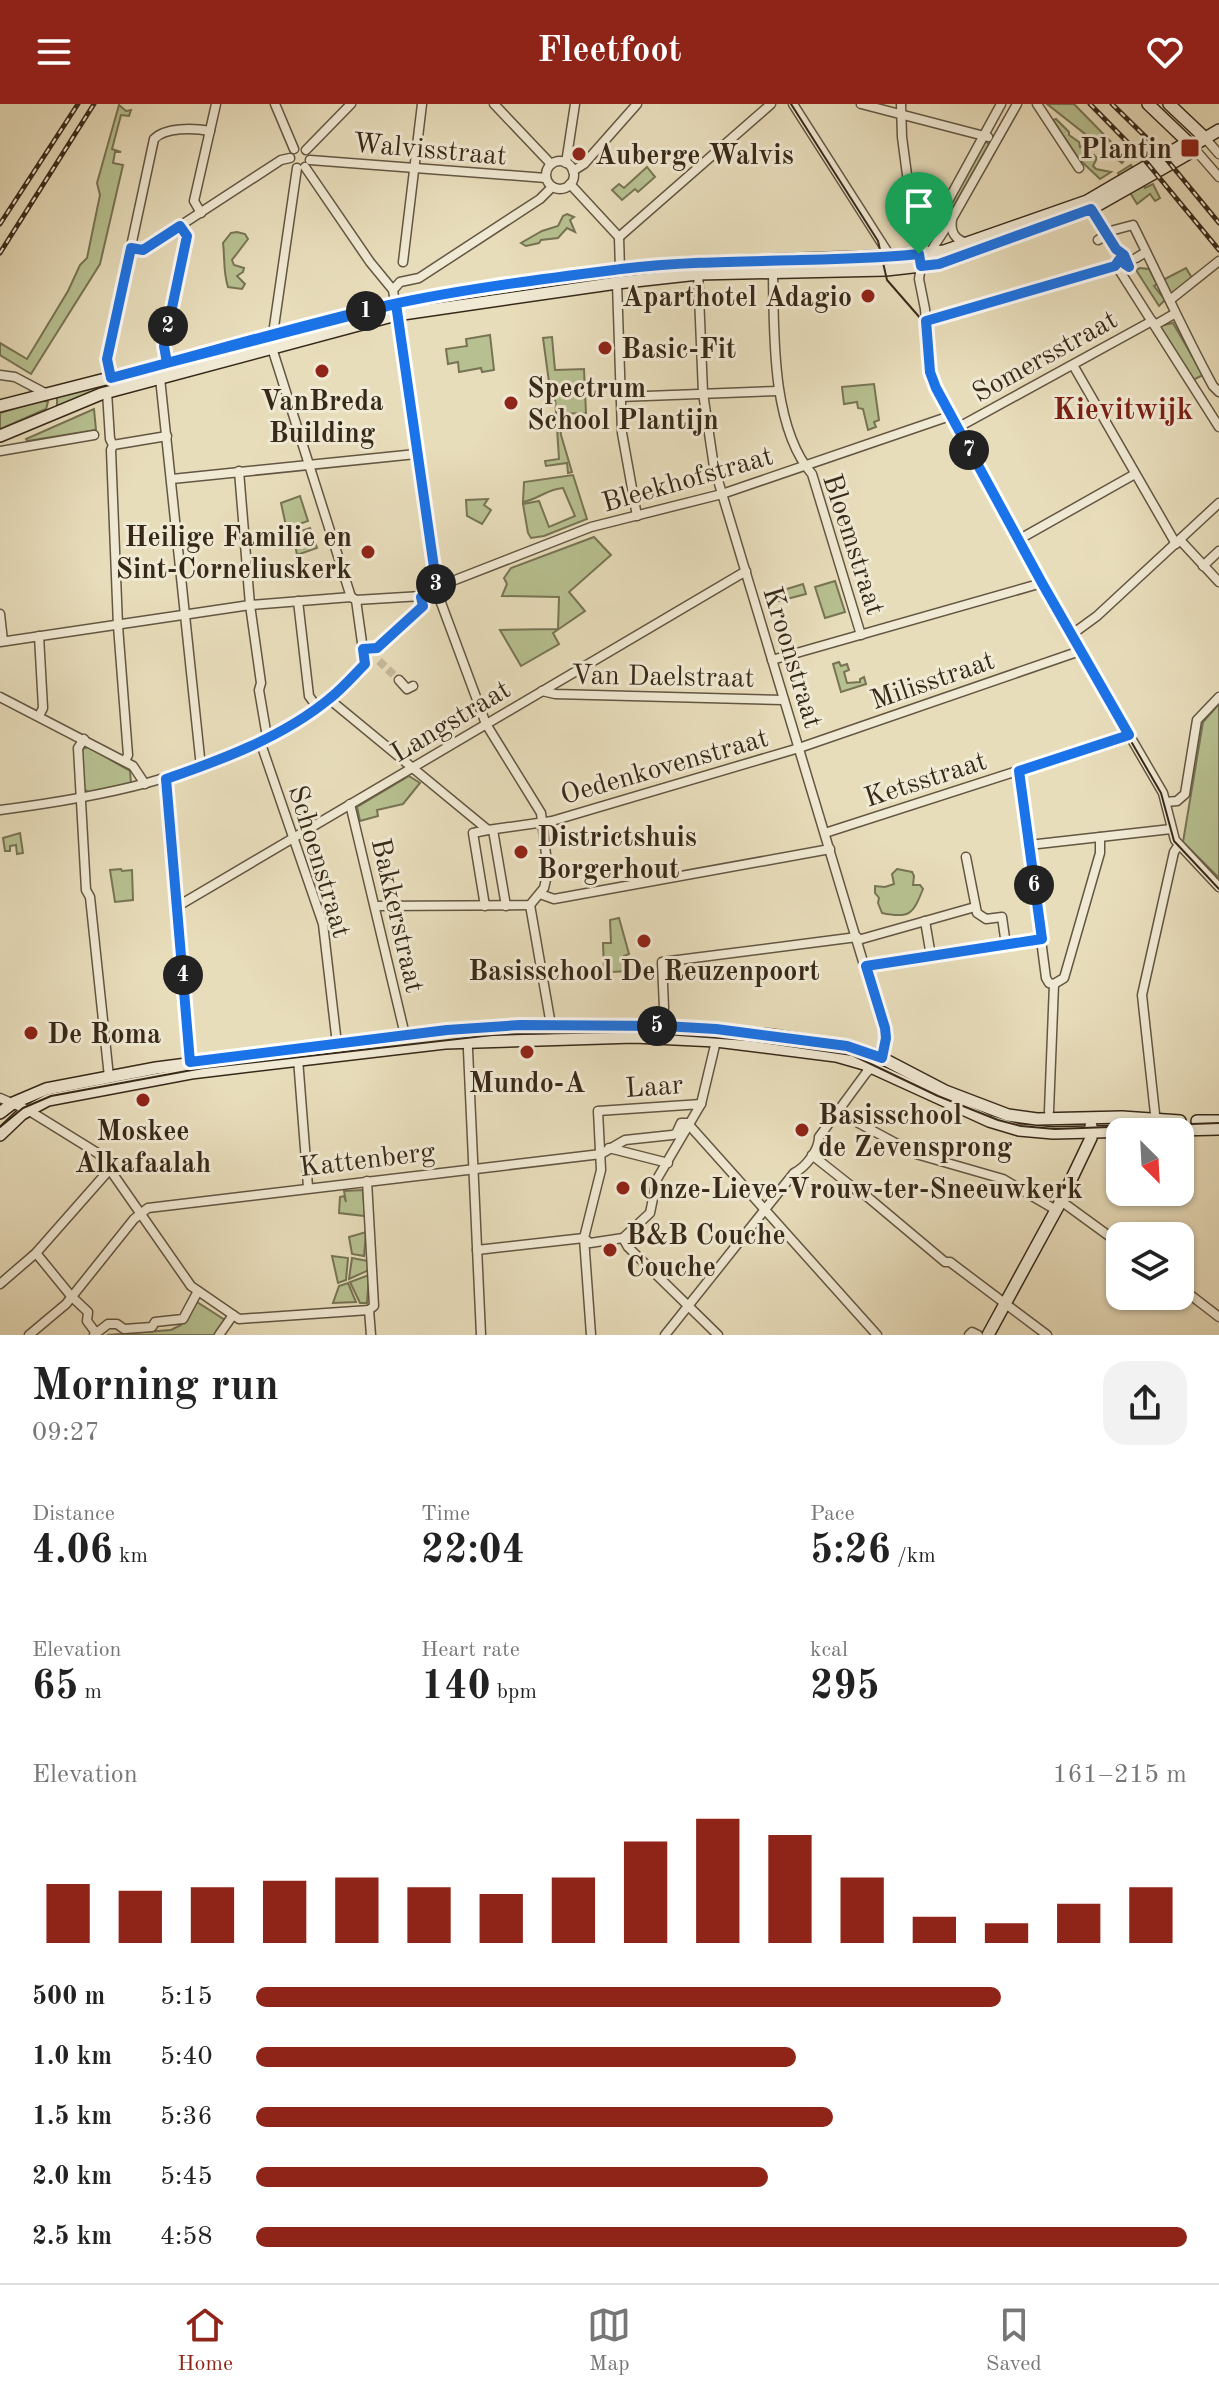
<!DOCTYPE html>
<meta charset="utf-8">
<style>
:root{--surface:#fff;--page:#f2f2f2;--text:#222;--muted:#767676;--line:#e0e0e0;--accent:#8f2418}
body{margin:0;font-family:"Old Standard TT",serif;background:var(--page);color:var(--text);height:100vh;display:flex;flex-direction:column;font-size:30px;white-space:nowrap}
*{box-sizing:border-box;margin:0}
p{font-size:26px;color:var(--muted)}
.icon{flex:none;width:44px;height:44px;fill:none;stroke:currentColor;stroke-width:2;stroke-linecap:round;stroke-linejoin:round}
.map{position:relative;height:1231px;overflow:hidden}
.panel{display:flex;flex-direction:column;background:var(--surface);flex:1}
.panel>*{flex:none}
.needle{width:52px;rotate:156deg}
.fabs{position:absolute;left:1106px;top:1014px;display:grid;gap:16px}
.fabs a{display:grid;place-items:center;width:88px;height:88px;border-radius:16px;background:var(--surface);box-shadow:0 2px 6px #0004;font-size:40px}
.pin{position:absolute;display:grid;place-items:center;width:68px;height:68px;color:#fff;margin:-82px -34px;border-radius:50% 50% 50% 0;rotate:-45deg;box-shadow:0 0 8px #0007}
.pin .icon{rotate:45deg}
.km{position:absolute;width:40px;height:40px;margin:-20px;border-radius:50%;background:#222;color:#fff;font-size:22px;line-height:40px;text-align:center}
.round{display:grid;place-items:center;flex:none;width:84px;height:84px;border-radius:24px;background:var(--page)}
.headline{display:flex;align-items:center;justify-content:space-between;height:136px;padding:0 32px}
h1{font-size:44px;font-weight:800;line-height:60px}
.figures{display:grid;grid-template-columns:repeat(3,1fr);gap:12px;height:136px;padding:8px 32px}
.figures div{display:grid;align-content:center}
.figures b{font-size:40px;font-weight:800}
.figures small{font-size:22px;font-weight:400}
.figures p{font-size:22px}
.chart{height:224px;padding:16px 32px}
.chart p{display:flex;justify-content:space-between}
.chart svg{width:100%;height:144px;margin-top:8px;stroke:var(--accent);stroke-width:6}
ul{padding:0 32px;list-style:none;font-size:26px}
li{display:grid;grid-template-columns:128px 96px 1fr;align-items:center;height:60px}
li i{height:20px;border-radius:10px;background:var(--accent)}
header{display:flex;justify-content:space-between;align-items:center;height:104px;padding:0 32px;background:var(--accent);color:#fff;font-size:36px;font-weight:800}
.menu{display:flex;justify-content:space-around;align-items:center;height:112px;border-top:2px solid var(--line);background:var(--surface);font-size:22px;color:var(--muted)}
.menu a{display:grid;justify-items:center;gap:4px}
.menu .current{color:var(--accent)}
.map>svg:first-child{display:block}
.green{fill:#b7c090;stroke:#777454;stroke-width:2}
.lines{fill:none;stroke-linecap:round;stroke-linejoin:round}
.street-tunnel{stroke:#c5b99b;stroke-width:8;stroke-dasharray:8 4;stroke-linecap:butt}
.street-casing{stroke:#635642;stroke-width:11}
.secondary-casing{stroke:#372919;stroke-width:14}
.street{stroke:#f0e9d3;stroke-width:8}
.secondary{stroke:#f0e9d3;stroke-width:11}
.tram{stroke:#372919;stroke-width:2}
.rail-casing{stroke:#372919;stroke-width:5}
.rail{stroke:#f0e9d3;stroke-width:2;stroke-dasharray:6;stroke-linecap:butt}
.route-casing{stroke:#fff;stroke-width:16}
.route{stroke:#1a73e8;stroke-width:10}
.poi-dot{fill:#8f2418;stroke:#f0e9d3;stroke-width:3}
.labels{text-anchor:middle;stroke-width:6;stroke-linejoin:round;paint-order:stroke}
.street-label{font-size:28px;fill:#372919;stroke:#f0e9d3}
.poi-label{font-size:28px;font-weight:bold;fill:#372919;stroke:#f0e9d3;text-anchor:start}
.neighbourhood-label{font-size:30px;font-weight:bold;fill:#7a1f14;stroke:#f0e9d3}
</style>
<header><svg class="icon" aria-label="menu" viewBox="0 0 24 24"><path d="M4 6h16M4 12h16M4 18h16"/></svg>Fleetfoot<svg class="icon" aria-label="heart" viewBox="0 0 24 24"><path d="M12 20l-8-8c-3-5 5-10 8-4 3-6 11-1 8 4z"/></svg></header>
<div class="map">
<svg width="1219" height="1231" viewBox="0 0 1219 1231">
<rect width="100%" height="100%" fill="#e8ddbb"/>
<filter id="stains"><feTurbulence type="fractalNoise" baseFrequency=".0025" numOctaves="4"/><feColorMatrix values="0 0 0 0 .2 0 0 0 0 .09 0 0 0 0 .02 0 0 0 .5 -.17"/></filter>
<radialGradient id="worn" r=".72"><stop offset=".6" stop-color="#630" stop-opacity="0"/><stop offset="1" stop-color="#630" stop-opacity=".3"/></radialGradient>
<g class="green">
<path d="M1047 0H1074L1119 46 1122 44 1128 51 1122 59Z"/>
<path d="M119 1 126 7 131 6 129 12 121 11 112 45 121 48H115L113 59 123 61 100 160 31 270 0 251V239L27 255 68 187 80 161 87 154 100 91 97 79Z"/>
<path d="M1056 15 1069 28V31L1079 38 1080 43 1084 42 1089 47 1086 50 1089 53 1094 51 1097 54 1093 62 1096 65 1111 68 1100 75 1079 55 1053 16Z"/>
<path d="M985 37 989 40 935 136 932 135Z"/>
<path d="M1131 61 1145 84 1153 80 1160 94 1155 97 1150 90 1137 100 1118 69Z"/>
<path d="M647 63 655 73 638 88 635 85 622 96 612 86 619 80 624 84Z"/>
<path d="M567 110 574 113 570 116 575 128 567 124 558 134 541 136 539 139 526 142 521 139 542 127 558 122 563 112Z"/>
<path d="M237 128 245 130 248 135 232 156 234 161 244 164 243 168 237 172 245 180 242 185 228 183C223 168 225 155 223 139L231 129Z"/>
<path d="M682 162 683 169 415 205 414 202Z"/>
<path d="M1140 164 1149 165 1157 180 1154 182 1165 196 1159 202 1136 166Z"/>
<path d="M1186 164 1192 174 1171 191 1163 176Z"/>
<path d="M374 210 59 303 57 302V292Z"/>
<path d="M1173 219 1203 271 1193 276 1159 222Z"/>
<path d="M490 231 494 266 482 268 481 264 459 268 458 258 448 260 446 245 467 242 466 235Z"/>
<path d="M552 233 555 266 584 265 586 309 559 310 561 331 572 368 568 369 567 359 546 362 545 357 559 355 554 278H549L543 234Z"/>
<path d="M874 280 879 316 874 318 876 323 868 326 863 305 858 304 857 298 844 300 842 283Z"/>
<path d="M42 296 48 298 46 305 0 325V309Z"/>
<path d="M94 305 96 326 27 337 26 335Z"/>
<path d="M573 371 587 415 544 432 531 434 528 429 523 400 539 397 549 423 575 412 563 384C547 385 539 395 523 398L524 378Z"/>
<path d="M300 392 308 417 291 423 290 421 286 422 281 399Z"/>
<path d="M488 395 484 401 491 406 482 420 467 412 466 396Z"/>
<path d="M310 424 317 444 297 451 293 430Z"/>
<path d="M594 433 611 451 569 488 585 507 553 529 559 540 521 562 500 526 558 525 559 493 502 492 507 480 504 474 511 464Z"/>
<path d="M835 477 845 508 825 514 815 483Z"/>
<path d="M803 480 806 490 779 497 777 488Z"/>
<path d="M839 558 841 562 847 560 849 566 844 568 847 579 860 578V575L864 573 866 580 841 588 833 560Z"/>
<path d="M1219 600V774L1183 738 1203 618Z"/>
<path d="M88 643 130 667 131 679 88 688 83 684 82 645Z"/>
<path d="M409 672 420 679 403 700 377 706 378 712 360 717 357 703Z"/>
<path d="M20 729 23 749 17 750 16 741 10 742V747H5L3 734Z"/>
<path d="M121 765 122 767 132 766 133 796 115 798 110 766Z"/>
<path d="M897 765 912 768 914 772 913 781H920L923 785C913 810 910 815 882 809L878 799 879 794 875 789V782L885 783 894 780 892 770Z"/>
<path d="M619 814 629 850 624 852 628 867 612 868V866H604L603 839H611L610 816Z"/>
<path d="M363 1086 365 1112 339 1109 340 1093 344 1092 346 1098 344 1087Z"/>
<path d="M366 1128 364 1152 352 1150 349 1133Z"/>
<path d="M332 1152 348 1154 346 1176 338 1179Z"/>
<path d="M352 1154 368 1157 369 1166 349 1175Z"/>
<path d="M369 1171 367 1199H360L350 1178Z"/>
<path d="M348 1179 356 1198 333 1199 339 1182Z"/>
<path d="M197 1198 225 1216 215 1231H107L171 1226 181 1221Z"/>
</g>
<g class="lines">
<path class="street-tunnel" d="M379 557 399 576"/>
<defs>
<g id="street">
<path d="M275 0 294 45"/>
<path d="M494 0 551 60"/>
<path d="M793 0 890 152"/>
<path d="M861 0 988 33"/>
<path d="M901 0 902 33 913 116 919 123 934 122"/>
<path d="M1001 0 919 150 921 162 919 175 925 205 929 259 940 292 1074 536 1163 689 1175 736 1219 783"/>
<path d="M1037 0 1079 64"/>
<path d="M1205 34 1219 50"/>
<path d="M1192 42 1219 73"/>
<path d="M306 46 351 0"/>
<path d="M310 56 546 74"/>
<circle cx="560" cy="71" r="14"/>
<path d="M566 59 575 0"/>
<path d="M305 63 370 158 393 186 440 496 486 620 541 709 548 767 544 784 530 801 375 802"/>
<path d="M573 67 584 60 637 0"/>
<path d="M570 80 619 133 620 166"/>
<path d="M1089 101 1116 145 1124 151 1129 163"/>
<path d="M201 109 194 97 216 0"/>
<path d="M952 115C950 128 955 137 969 139"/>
<path d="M619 133 771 0"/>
<path d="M1098 136 1114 126 1133 121C1160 175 1184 229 1213 282L1219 288"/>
<path d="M131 144 143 146 281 56 290 54"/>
<path d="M1136 154 1146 148"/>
<path d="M403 158 422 0"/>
<path d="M1118 158 1116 161 1219 323"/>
<path d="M921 162 953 113 1017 0"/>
<path d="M773 168C774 227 771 323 812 370L861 531"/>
<path d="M617 179 622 329 637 412"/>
<path d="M393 186 400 178 419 174 540 95 552 83"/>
<path d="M1170 196 1219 157"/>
<path d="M926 217 1116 161"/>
<path d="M1155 221 1174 210"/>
<path d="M276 230 274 223 297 64"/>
<path d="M272 244 351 493"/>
<path d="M167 259 164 242 187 132 180 122"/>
<path d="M1073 261 1176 440"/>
<path d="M0 271 15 273 47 290"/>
<path d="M111 274 108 250 154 35C165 23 194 24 210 27"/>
<path d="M160 274 201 663"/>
<path d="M107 288 110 335 113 341 111 346 118 522 128 651 125 657"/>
<path d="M620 293 778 287"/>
<path d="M957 324 1152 217"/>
<path d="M113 341 167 332"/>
<path d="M0 347 94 331"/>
<path d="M239 367 250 501 261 579 259 586 267 633"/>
<path d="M172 375 416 350"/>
<path d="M1018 436 1135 370"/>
<path d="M1180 436 1219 478"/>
<path d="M1203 462 1219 447"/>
<path d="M437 483 591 423 722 390 950 312"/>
<path d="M298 497 309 592 317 603"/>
<path d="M0 510 3 537"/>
<path d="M1071 531 1097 512 1219 399"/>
<path d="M0 538 250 501 351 493 356 496 438 491"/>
<path d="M363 545 377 544 423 502 421 493"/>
<path d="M772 556 1042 479"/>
<path d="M399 576 407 585 413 582"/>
<path d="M542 587 555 590 784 596"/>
<path d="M0 593 133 662 145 680"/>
<path d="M329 595 488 726 552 717 799 644 1080 547"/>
<path d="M39 612 43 604 39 532"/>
<path d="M84 635 78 644 86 786 90 793 109 973"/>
<path d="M260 637 323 820 337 940"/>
<path d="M1019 667 1046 874 1049 879 1054 880"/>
<path d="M166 675 191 965"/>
<path d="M1166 698 1177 697 1185 690 1197 616 1219 593"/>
<path d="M350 700 405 931"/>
<path d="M0 706C101 693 199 674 288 621 302 613 317 605 330 595 342 584 353 571 365 560L356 496"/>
<path d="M493 726 506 802"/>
<path d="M825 729 1129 631"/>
<path d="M1029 741 1171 725"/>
<path d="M966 753 977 809 986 815 1002 813 1006 841"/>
<path d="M540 790 554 795 830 745"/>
<path d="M530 801 551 921 561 934"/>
<path d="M178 802 746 467"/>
<path d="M485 802 473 729 488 726"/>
<path d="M925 817 931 852"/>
<path d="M858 836 975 803"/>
<path d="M866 862 1042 835"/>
<path d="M1054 880 1064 874 1100 749V733"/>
<path d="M664 904 662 858 857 833"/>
<path d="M467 924 481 1231"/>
<path d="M298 955 308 1083"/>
<path d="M0 994 28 1006 99 1050 191 1182 239 1215 369 1206"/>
<path d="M701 1000 716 937"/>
<path d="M1049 1007 1054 880"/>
<path d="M838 1008 916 1050 1003 1075 1056 1106"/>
<path d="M1156 1019 1142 891 1174 748 1178 742"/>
<path d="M690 1022 877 1231"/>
<path d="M609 1044 668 1059"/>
<path d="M812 1051 860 1089 864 1090 945 1158H950L1047 1231"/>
<path d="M367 1077 374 1202 369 1206 371 1231"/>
<path d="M1061 1097 1120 1140"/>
<path d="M584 1134 590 1139 623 1134 650 1109 657 1075 701 1000 598 1007 601 1066 584 1134 591 1231"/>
<path d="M623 1134 628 1143 718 1231"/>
<path d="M477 1146 584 1134"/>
<path d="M36 1149 71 1192 88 1208 87 1217 96 1229"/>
<path d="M0 1180 36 1149 110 1065"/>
<path d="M1180 1183 1219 1213"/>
<path d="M29 1231 66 1200 134 1115 148 1104 601 1050 625 1036 672 1031 676 1030 681 1019H687L690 1022"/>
<path d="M94 1231 108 1220H117L124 1225 152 1223 155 1218 183 1215 198 1187"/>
<path d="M219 1231 233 1211"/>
<path d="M665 1231 794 1069C806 1063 819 1046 819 1033L866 969 882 954 886 934 714 363 703 289 698 167"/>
<path d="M969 1231 972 1228 978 1231"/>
</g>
<g id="secondary">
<path d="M1148 0 1192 42"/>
<path d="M1169 0 1205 34"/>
<path d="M0 302 411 197 620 166 684 159 890 152 944 147 1087 97 1181 42H1192"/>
<path d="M0 332 101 290 396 211 617 179 698 170 886 166 939 160 1091 105 1188 50 1192 42 1219 26"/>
<path d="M0 1009 13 999 46 985 156 964 447 926 520 921 664 922 771 931 836 941 874 950 945 987 1008 1011 1037 1015 1122 1013 1180 1017"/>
<path d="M1197 1017H1219"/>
<path d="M0 1031 22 1010 48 996 191 969 445 939 634 933 716 937 836 952 864 960 989 1017 1019 1026 1053 1029 1219 1025"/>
<path d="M988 1231 1061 1097 1091 1034V1022"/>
</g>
</defs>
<use href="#street" class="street-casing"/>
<use href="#secondary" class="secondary-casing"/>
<use href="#street" class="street"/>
<use href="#secondary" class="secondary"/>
<g class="tram">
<path d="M791 0 878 137 887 176 921 215 925 226 928 263 933 283 1070 532 1161 689 1174 737 1219 785"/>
<path d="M0 1023 23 1004 51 992 203 964 501 930 637 928 748 936 852 951 938 992 998 1016 1021 1022 1055 1025 1219 1019"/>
</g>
<defs>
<g id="rail">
<path d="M1090 0 1143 54 1219 146"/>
<path d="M1112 0 1158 45 1219 119"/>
<path d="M0 120 78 0"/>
<path d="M0 149 94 0"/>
</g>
</defs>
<use href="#rail" class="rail-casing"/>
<use href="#rail" class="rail"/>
</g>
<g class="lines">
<defs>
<path id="route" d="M919 150C820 160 720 153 621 165 542 175 453 186 375 204 287 225 199 251 111 274L107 255 131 144 143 146 180 122 187 132 164 242 167 259 396 200 438 491 421 493 423 502 377 544 363 545 365 560C353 572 342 585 329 595 283 633 221 656 166 675L190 958 447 926 520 921 664 922 716 925 847 942 882 954 886 934 885 924 866 862 1042 835 1019 667 1129 631 1042 479 936 284 930 268 926 217 1115 162 1119 156 1129 163 1124 151 1116 145 1091 105 939 160 921 162 919 150"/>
</defs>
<use href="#route" class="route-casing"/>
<use href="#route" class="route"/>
</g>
<g class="poi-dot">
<rect x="1180" y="34" width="20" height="20" rx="4"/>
<circle cx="579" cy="50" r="8"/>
<circle cx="868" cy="192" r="8"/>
<circle cx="605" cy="244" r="8"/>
<circle cx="322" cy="267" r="8"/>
<circle cx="511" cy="299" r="8"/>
<circle cx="368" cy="448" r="8"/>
<circle cx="521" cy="748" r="8"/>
<circle cx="644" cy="837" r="8"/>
<circle cx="31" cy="929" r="8"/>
<circle cx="527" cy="948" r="8"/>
<circle cx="143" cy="996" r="8"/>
<circle cx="802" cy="1026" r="8"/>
<circle cx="623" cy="1084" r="8"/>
<circle cx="610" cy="1146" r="8"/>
</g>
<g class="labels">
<g class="street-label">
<text transform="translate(430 44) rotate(5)" y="10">Walvisstraat</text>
<text transform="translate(1044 251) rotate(-29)" y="10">Somersstraat</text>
<text transform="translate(687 374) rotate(-16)" y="10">Bleekhofstraat</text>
<text transform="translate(855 440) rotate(72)" y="10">Bloemstraat</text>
<text transform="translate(794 553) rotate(73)" y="10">Kroonstraat</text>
<text transform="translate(663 571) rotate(1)" y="10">Van Daelstraat</text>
<text transform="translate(932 575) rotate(-19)" y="10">Milisstraat</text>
<text transform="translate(450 616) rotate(-31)" y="10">Langstraat</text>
<text transform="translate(664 661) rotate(-16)" y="10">Oedenkovenstraat</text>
<text transform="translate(925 674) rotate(-18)" y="10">Ketsstraat</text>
<text transform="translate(321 757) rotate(73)" y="10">Schoenstraat</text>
<text transform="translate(399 811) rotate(77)" y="10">Bakkerstraat</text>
<text transform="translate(654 981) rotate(-4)" y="10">Laar</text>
<text transform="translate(367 1054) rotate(-7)" y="10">Kattenberg</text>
</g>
<g class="poi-label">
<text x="1172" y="54" text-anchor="end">Plantin</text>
<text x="595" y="60">Auberge Walvis</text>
<text x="852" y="202" text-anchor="end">Aparthotel Adagio</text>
<text x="621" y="254">Basic-Fit</text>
<text x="527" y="293">Spectrum<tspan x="527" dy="32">School Plantijn</tspan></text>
<text x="322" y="306" text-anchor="middle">VanBreda<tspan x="322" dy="32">Building</tspan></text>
<text x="352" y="442" text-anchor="end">Heilige Familie en<tspan x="352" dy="32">Sint-Corneliuskerk</tspan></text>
<text x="537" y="742">Districtshuis<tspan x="537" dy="32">Borgerhout</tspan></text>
<text x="644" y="876" text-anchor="middle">Basisschool De Reuzenpoort</text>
<text x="47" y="939">De Roma</text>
<text x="527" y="988" text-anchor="middle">Mundo-A</text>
<text x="818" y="1020">Basisschool<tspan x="818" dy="32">de Zevensprong</tspan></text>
<text x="143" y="1036" text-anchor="middle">Moskee<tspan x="143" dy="32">Alkafaalah</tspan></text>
<text x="639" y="1094">Onze-Lieve-Vrouw-ter-Sneeuwkerk</text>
<text x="626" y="1140">B&amp;B Couche<tspan x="626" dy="32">Couche</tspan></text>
</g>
<g class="neighbourhood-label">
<text x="1123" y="315">Kievitwijk</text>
</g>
</g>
<rect width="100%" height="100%" filter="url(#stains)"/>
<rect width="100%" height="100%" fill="url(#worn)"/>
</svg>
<div class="fabs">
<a><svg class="needle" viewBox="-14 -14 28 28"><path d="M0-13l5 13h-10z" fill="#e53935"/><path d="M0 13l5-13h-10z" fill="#767676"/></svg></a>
<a><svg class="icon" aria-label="layers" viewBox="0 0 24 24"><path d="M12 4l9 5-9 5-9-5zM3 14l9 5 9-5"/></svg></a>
</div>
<div class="pin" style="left:919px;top:150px;background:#1e9e55"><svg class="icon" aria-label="arrive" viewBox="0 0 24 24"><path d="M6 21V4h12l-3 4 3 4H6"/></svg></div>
<b class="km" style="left:366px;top:207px">1</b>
<b class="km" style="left:168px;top:222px">2</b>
<b class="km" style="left:436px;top:480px">3</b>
<b class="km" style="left:183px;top:871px">4</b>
<b class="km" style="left:657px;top:922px">5</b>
<b class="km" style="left:1034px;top:781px">6</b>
<b class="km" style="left:969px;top:346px">7</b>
</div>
<section class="panel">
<div class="headline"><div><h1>Morning run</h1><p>09:27</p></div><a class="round"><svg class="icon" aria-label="share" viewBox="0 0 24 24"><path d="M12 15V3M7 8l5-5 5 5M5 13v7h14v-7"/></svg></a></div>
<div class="figures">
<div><p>Distance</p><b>4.06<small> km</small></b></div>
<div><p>Time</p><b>22:04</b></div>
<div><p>Pace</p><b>5:26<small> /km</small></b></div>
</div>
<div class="figures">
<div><p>Elevation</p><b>65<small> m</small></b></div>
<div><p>Heart rate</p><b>140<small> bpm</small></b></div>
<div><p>kcal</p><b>295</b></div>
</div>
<div class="chart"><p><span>Elevation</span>161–215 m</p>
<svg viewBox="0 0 160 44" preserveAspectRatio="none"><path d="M5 44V26M15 44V28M25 44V27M35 44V25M45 44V24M55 44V27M65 44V29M75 44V24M85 44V13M95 44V6M105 44V11M115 44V24M125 44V36M135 44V38M145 44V32M155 44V27"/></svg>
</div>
<ul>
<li><b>500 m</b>5:15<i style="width:80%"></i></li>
<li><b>1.0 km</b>5:40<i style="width:58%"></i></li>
<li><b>1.5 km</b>5:36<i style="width:62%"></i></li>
<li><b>2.0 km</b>5:45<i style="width:55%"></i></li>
<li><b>2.5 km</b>4:58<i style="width:100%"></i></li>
</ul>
</section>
<nav class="menu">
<a class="current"><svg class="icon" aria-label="home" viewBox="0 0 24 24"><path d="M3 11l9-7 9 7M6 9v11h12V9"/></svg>Home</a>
<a><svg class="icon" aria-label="map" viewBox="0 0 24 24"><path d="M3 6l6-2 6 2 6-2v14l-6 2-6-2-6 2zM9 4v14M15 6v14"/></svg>Map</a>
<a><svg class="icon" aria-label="saved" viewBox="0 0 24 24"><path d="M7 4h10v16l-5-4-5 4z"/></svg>Saved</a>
</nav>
